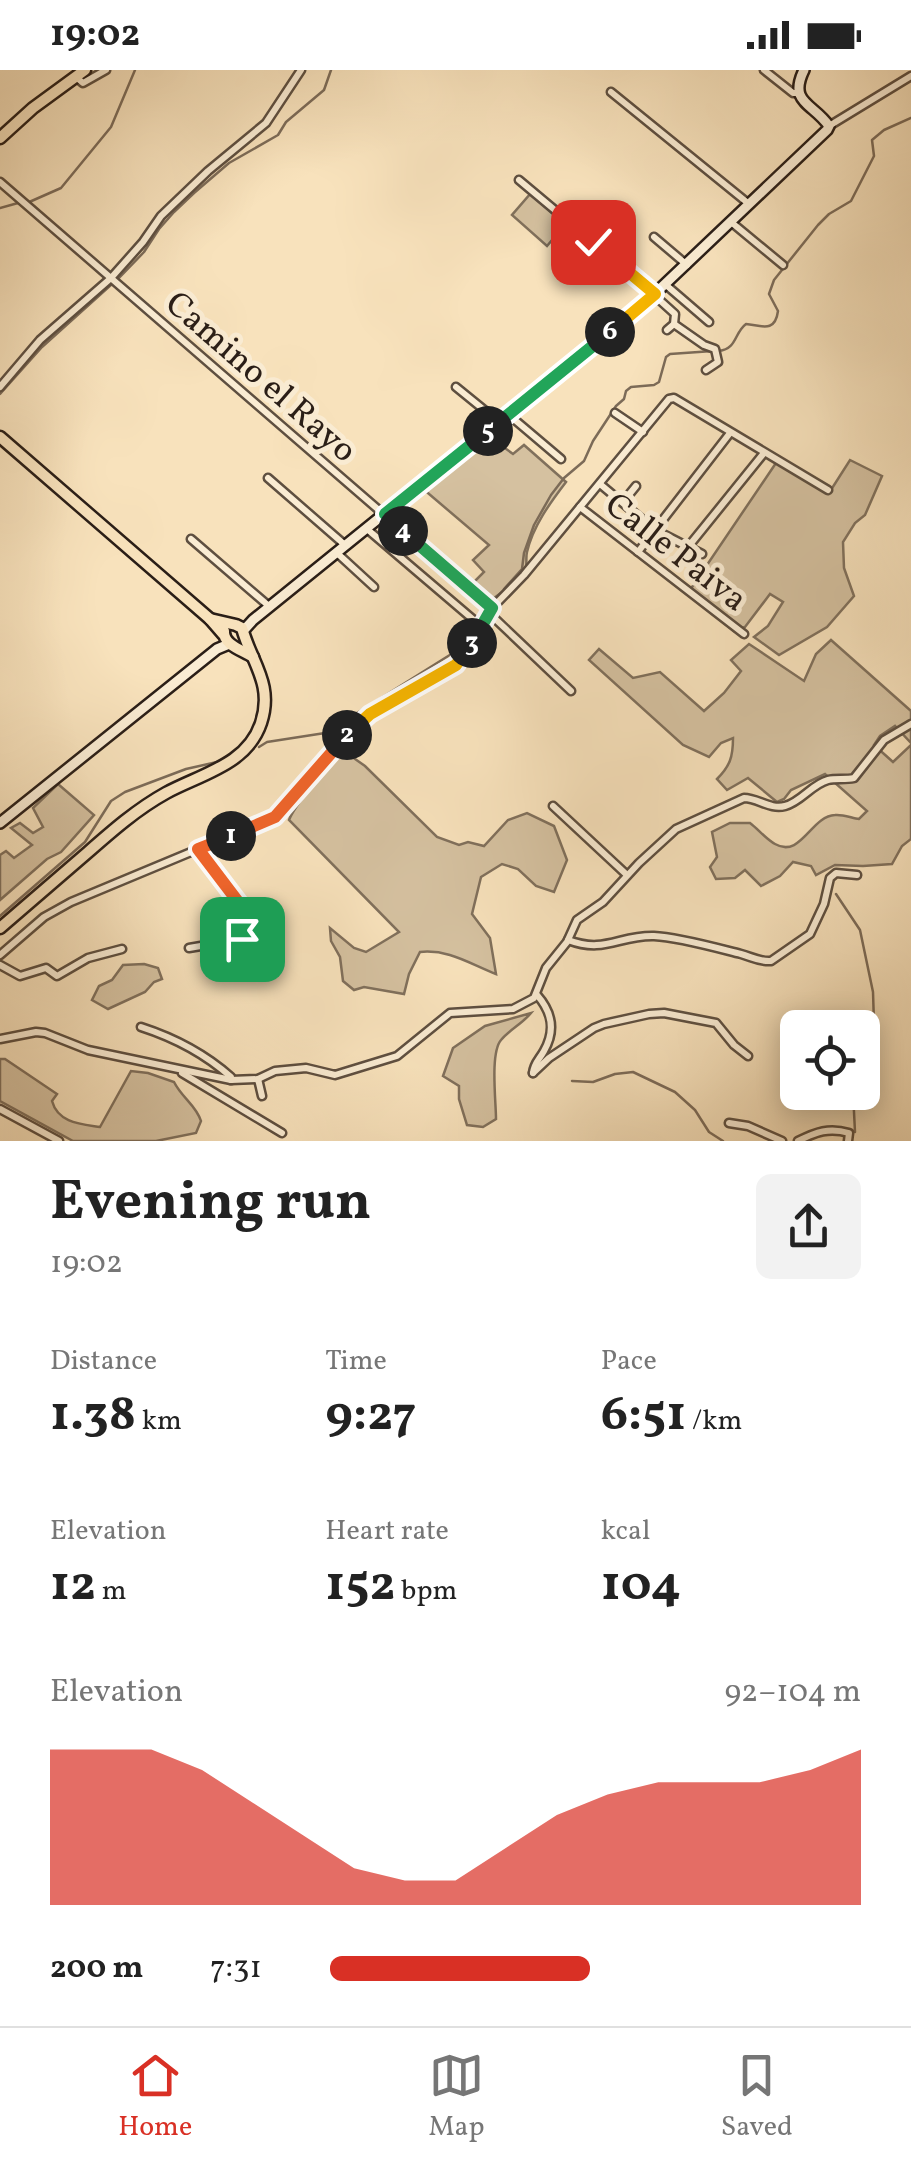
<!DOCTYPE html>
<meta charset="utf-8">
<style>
:root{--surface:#fff;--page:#f2f2f2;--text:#222;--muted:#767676;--line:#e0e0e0;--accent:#d93025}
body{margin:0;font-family:Vollkorn,serif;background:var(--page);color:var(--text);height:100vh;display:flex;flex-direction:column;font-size:38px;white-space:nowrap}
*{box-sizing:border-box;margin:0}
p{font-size:32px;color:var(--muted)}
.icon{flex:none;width:55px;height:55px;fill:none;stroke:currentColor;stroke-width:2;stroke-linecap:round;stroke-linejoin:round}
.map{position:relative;height:1071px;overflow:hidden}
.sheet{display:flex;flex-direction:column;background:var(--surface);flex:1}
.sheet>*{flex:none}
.controls{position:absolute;left:780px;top:940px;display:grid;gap:20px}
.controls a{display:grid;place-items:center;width:100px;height:100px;border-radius:15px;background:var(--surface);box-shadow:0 5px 25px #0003;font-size:50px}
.pin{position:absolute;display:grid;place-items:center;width:85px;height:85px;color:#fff;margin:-42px;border-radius:20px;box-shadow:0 5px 15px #0006}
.km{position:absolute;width:50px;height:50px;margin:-25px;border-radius:50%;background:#222;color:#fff;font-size:28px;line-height:50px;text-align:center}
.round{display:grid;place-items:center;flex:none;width:105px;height:105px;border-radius:15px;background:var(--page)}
.head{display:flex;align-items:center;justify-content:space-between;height:170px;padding:0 50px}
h1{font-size:55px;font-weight:700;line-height:75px}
.stats{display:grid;grid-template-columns:repeat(3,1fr);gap:15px;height:170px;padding:10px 50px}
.stats div{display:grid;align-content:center}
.stats b{font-size:50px;font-weight:700}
.stats small{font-size:28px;font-weight:400}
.stats p{font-size:28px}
.chart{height:280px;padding:20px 50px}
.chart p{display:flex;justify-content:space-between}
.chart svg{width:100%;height:180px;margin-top:10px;fill:var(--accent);opacity:.7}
ul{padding:0 50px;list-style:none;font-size:32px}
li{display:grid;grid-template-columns:160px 120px 1fr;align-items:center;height:75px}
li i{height:25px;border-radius:12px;background:var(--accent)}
.status{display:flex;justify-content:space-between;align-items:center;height:70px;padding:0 50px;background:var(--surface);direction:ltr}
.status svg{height:28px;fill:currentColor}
.dock{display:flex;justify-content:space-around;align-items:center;height:140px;border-top:2px solid var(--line);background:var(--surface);font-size:28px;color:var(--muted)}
.dock a{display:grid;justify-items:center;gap:5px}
.dock .current{color:var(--accent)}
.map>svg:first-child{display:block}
.green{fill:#d5c1a0;stroke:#80705c;stroke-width:2.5}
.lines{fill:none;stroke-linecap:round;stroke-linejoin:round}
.stream{stroke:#7c6b58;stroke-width:2.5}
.street-casing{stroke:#5e4f40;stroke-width:11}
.secondary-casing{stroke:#2a1e17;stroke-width:14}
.primary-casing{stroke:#2a1e17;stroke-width:15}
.street{stroke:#faecd3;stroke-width:6}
.secondary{stroke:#faecd3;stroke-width:9}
.primary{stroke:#f8e2bc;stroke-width:10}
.split-1-casing{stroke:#fff;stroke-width:20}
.split-2-casing{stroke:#fff;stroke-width:20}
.split-3-casing{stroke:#fff;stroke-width:20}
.split-4-casing{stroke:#fff;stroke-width:20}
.split-5-casing{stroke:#fff;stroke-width:20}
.split-6-casing{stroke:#fff;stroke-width:20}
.split-7-casing{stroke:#fff;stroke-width:20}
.split-1{stroke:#f0652b;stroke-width:12}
.split-2{stroke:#f0652b;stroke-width:12}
.split-3{stroke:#f5b400;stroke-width:12}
.split-4{stroke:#22a559;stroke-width:12}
.split-5{stroke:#22a559;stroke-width:12}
.split-6{stroke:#22a559;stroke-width:12}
.split-7{stroke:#f5b400;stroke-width:12}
.labels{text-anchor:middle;stroke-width:10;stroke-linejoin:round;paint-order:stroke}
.street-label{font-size:35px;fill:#2a1e17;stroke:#faecd3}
</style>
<div class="status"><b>19:02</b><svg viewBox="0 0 49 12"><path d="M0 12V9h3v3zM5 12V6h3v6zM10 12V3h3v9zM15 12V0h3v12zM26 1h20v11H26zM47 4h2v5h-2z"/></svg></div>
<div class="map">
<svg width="911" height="1071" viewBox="0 0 911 1071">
<rect width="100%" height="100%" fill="#f8e2bc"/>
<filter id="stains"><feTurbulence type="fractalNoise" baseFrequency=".002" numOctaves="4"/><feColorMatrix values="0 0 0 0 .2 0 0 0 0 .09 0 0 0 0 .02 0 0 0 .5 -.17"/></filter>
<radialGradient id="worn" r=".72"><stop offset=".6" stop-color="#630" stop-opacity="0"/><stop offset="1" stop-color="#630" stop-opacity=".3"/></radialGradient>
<g class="green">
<path d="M531 123 568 151 547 176 512 145Z"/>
<path d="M487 365 513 384 524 375 566 412C550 433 533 456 527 482 525 490 529 497 522 505 513 516 497 525 485 535L467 519 484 502 473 490 489 475 422 418Z"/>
<path d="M850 390 882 406 865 445 855 453 843 472 844 498 854 526 827 557 779 585 754 567 768 556 783 532 770 524 745 557 734 561 688 523 776 393 829 423Z"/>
<path d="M831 570 911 641V673L895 656 880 666 874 675 893 692 911 675V769L902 776 892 794 863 796 835 795 816 805 811 796 793 792 780 806 761 816 745 800 735 808 716 809 710 797 717 787 712 762 730 753H750C758 759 766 769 775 774 801 789 811 746 835 745 842 744 852 748 859 749L867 741 825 704 791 720 784 729 777 732 748 708 727 720 717 709C730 696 733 687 733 668L721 673 709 687 683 675 589 590 599 579 633 608 660 602 704 641 724 623 741 601 731 590 749 574 804 611 816 584Z"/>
<path d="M348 684 365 696 437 767 459 775 468 772 484 776 508 750 527 743 554 756 567 790 554 822 536 816 518 799 502 794 481 807 472 844 490 868 496 904C470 894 449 879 420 882L409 904 404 924 364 917 354 920 343 911 340 887 331 871 330 858 354 878 366 882 399 862 289 750C294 737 328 692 340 686 342 684 345 684 348 684Z"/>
<path d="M58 714 94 745 61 782 47 789 0 830V785L6 781 14 788 32 775 11 758 20 753 33 763 43 757 33 738Z"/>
<path d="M144 894 158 898 162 909 154 912 145 922 108 939 92 930 99 916 112 910 123 895Z"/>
<path d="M531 943C522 954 509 960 501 970 490 983 496 1031 496 1049L483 1057 467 1055 459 1029V1016L443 1006 453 978 485 956Z"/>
<path d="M0 989H5L57 1024 52 1031C58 1053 81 1054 100 1057L131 1001 148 1003 174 1012C182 1028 196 1035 201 1051L196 1063 156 1071H73L0 1031Z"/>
</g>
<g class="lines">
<g class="stream">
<path d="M27 133 61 118 111 57 135 0"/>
<path d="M0 138 18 133"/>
<path d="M118 209 144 182 159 159 174 142 194 123 229 93 278 65 286 52 324 20 331 0"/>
<path d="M719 281C737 279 734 263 746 254 760 255 775 264 778 241L769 224 774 210 818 155 829 144 851 131 874 86 872 70 884 60 911 48"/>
<path d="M0 324 42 277 112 214"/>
<path d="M504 519 522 499 524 483 534 455 551 425 564 408 584 391 593 371 616 336 624 329 626 321 631 317 654 315 659 312 666 287 670 284 713 281"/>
<path d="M259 677 267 672 325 663 453 583"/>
<path d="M836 824 860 860 873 922 874 953 872 961 862 979"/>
<path d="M0 846 85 772 111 731 125 722 186 699 217 692"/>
<path d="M572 1011 593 1012 615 1004 633 1002 675 1022 695 1040 709 1062 723 1071"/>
<path d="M853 1022 855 1062"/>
</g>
<defs>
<g id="street">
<path d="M764 0 793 23H798"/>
<path d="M76 7 83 13 106 0"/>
<path d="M611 22 749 134"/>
<path d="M829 56 911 6"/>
<path d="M519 110 655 224"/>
<path d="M0 112 492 538"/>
<path d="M731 152 783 195"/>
<path d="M654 167 687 195"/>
<path d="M666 215 709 252"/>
<path d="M654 225 675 244 674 254 667 260"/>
<path d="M674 254 704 275 715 279 718 292 706 300"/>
<path d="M0 317 40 270 111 208 143 172 161 146 208 101 266 53 301 0"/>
<path d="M456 317 499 352"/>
<path d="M615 343 643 362"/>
<path d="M509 345 561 389"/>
<path d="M268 408 345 475"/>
<path d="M600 414 655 460 702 484"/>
<path d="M623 432 636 416"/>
<path d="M580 437 744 564"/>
<path d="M367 459 482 557"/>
<path d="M191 469 270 537"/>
<path d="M688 477 764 383"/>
<path d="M638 482 730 363"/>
<path d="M337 483 374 517"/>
<path d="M489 543 571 621"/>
<path d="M553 736 627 805"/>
<path d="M568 870C605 884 619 865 654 866 678 867 717 878 741 884 752 887 760 892 771 891L810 864 824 834 830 808 836 803 857 805"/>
<path d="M189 878 242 869 258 864 259 858 237 833 198 779"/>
<path d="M0 885 44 847 71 832 275 747 355 656 370 644 456 595 474 571 492 538 524 505 669 329 674 328 828 420"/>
<path d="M0 895 20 906 46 898 57 906 88 888 122 879"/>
<path d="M141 957C175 968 204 983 231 1007V1010"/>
<path d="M0 969 36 962 45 963 88 980 231 1010 258 1009 275 1001 306 998 335 1005 397 986 450 943 513 939 534 928 546 898 567 872 577 850 603 832 639 793 676 759 744 728C758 728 770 740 785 736 801 732 812 714 828 710 836 708 845 710 854 708L884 670 911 654"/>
<path d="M182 1003 282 1063"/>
<path d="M533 1003 549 988 594 958 604 954 649 944 664 943 716 953 734 975 748 986"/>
<path d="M533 1003C534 993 539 990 544 981 556 960 552 942 537 925"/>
<path d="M258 1009 262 1026"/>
<path d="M0 1039 59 1071"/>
<path d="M729 1053 748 1056 782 1071"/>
<path d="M798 1071C816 1062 829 1057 849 1063L848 1071"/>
</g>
<g id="secondary">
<path d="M243 561 253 550 645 233 827 60 829 56C813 33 788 33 804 0"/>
<path d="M0 753 217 579 229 574"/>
</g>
<g id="primary">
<path d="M0 68 33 38 85 0"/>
<path d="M0 367 210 549 223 564"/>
<path d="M224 561C223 575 242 580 253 587"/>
<path d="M0 858C29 833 58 808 87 783 112 761 137 739 166 723 201 704 247 695 261 653 274 614 251 592 242 558L236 555 210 549"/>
</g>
</defs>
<use href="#street" class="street-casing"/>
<use href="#secondary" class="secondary-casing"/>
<use href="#primary" class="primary-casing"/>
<use href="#street" class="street"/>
<use href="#secondary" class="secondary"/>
<use href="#primary" class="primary"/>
</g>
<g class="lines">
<defs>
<path id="split-1" d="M231 766 198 779 258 858V864L242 869"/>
<path id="split-2" d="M231 766 275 747 347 665"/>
<path id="split-3" d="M347 665 370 644 456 595 472 573"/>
<path id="split-4" d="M403 461 492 538 472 573"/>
<path id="split-5" d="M403 461 385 444 488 361"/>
<path id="split-6" d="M488 361 610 262"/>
<path id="split-7" d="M593 172 655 224 610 262"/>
</defs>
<use href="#split-1" class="split-1-casing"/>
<use href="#split-2" class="split-2-casing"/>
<use href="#split-3" class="split-3-casing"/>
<use href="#split-4" class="split-4-casing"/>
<use href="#split-5" class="split-5-casing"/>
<use href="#split-6" class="split-6-casing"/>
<use href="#split-7" class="split-7-casing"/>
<use href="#split-1" class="split-1"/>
<use href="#split-2" class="split-2"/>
<use href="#split-3" class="split-3"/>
<use href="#split-4" class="split-4"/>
<use href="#split-5" class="split-5"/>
<use href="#split-6" class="split-6"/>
<use href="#split-7" class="split-7"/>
</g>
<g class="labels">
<g class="street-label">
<text transform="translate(262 306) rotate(41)" y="12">Camino el Rayo</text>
<text transform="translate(677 481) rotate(38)" y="12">Calle Paiva</text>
</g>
</g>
<rect width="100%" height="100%" filter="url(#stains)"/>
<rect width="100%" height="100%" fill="url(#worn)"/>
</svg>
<div class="controls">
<a><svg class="icon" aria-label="locate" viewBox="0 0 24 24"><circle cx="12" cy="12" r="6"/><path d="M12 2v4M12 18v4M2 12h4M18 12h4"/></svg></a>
</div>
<div class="pin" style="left:242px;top:869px;background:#1e9e55"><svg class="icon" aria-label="arrive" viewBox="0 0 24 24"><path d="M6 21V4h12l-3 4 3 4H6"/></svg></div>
<div class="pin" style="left:593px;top:172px;background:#d93025"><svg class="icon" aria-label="check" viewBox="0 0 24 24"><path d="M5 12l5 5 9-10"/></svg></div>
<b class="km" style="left:231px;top:766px">1</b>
<b class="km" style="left:347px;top:665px">2</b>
<b class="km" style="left:472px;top:573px">3</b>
<b class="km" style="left:403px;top:461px">4</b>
<b class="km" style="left:488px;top:361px">5</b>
<b class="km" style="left:610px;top:262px">6</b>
</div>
<section class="sheet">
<div class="head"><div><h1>Evening run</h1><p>19:02</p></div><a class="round"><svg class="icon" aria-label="share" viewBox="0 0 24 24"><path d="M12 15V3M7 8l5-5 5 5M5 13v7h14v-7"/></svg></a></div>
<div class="stats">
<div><p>Distance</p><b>1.38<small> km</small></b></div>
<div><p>Time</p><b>9:27</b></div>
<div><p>Pace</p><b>6:51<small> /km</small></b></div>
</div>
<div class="stats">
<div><p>Elevation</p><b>12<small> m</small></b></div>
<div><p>Heart rate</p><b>152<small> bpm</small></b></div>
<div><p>kcal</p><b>104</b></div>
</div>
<div class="chart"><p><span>Elevation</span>92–104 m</p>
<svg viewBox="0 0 160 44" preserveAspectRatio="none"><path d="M0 44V6L10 6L20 6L30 11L40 19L50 27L60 35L70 38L80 38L90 30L100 22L110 17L120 14L130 14L140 14L150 11L160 6V44z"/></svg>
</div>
<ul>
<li><b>200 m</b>7:31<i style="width:49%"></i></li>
</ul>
</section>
<nav class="dock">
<a class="current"><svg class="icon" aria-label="home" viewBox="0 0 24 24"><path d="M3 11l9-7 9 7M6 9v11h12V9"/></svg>Home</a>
<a><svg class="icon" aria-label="map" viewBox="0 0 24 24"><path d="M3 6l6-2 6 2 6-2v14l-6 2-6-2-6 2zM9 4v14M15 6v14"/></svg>Map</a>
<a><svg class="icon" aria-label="saved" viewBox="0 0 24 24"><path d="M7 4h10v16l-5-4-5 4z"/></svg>Saved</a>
</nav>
